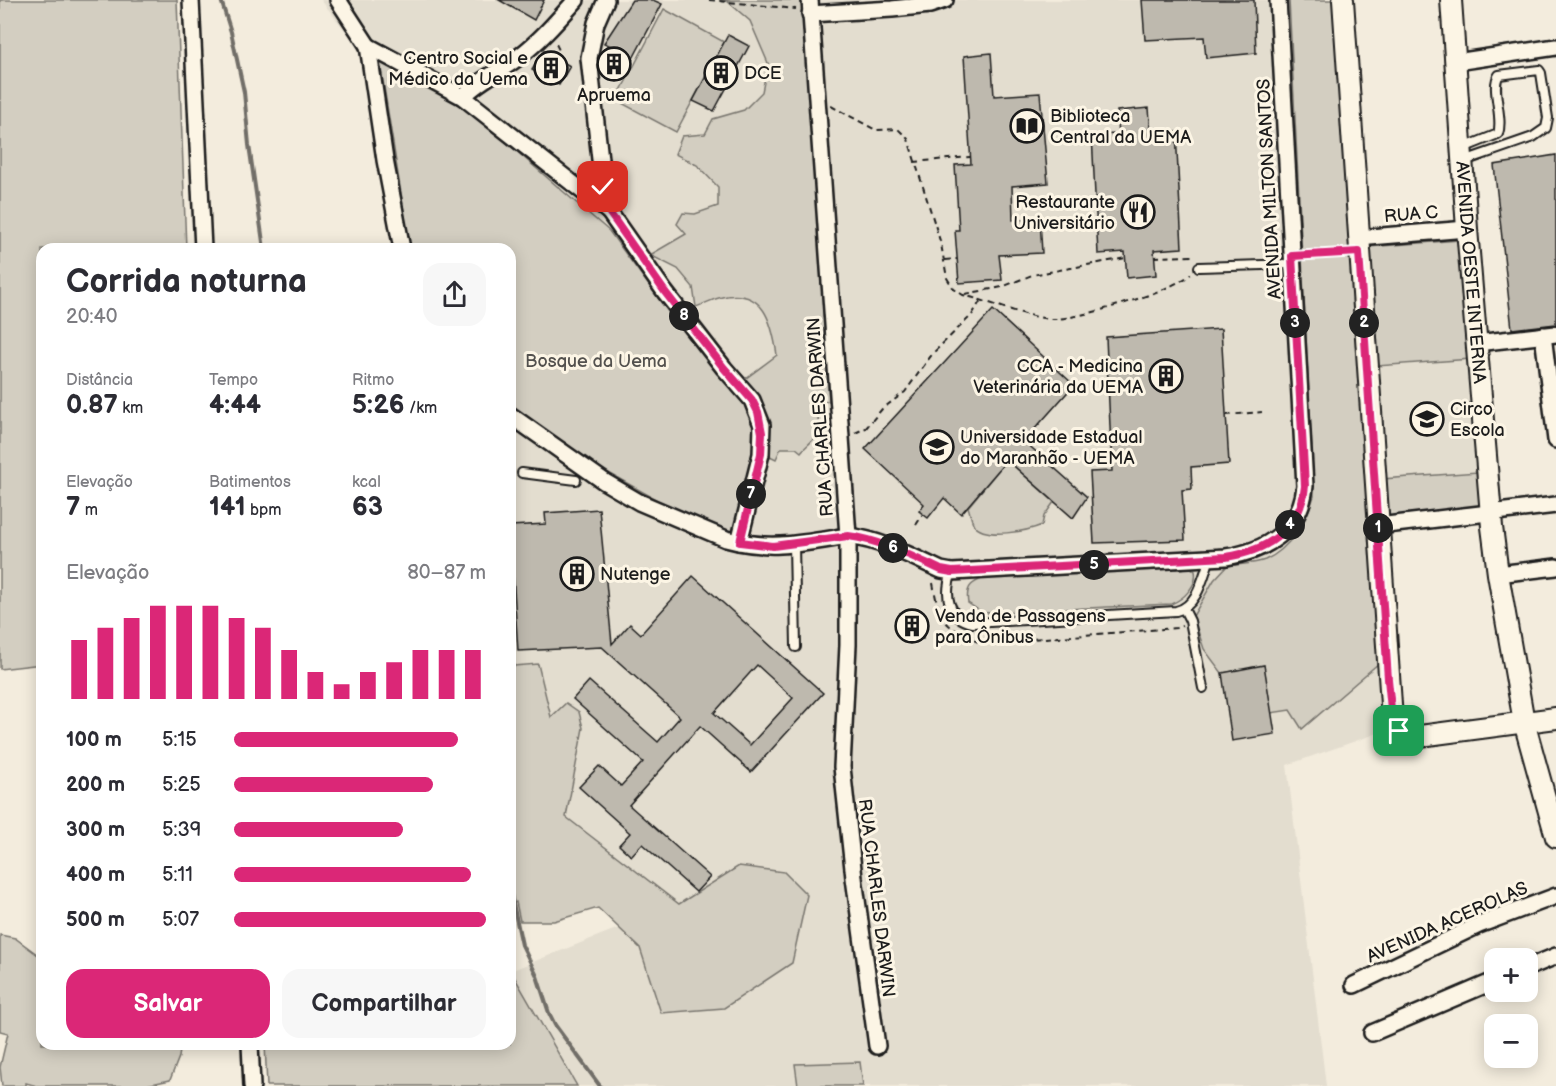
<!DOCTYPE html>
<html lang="pt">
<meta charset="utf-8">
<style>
:root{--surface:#fff;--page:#f7f7f7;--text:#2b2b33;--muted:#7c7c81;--accent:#db2777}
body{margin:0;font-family:"Balsamiq Sans",sans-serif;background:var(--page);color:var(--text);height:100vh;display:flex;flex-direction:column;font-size:22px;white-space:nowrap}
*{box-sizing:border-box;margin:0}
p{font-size:20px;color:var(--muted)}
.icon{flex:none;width:33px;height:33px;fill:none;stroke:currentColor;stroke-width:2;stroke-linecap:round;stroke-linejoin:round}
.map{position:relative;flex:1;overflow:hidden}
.side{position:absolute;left:36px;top:243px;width:480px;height:807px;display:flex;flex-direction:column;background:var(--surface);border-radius:18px;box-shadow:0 3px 15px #0003}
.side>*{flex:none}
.tools{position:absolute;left:1484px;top:948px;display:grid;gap:12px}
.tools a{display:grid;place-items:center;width:54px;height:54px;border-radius:12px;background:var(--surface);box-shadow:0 3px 15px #0003;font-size:30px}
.pin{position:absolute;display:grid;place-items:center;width:51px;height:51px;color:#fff;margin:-26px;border-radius:12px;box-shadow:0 3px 9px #0006}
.km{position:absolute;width:30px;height:30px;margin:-15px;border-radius:50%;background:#222;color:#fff;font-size:16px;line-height:30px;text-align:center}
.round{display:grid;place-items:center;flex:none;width:63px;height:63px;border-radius:18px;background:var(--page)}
.head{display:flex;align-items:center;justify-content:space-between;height:102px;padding:0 30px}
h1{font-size:33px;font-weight:600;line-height:45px}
.metrics{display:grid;grid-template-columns:repeat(3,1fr);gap:9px;height:102px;padding:6px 30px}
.metrics div{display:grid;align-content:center}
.metrics b{font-size:26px;font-weight:600}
.metrics small{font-size:16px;font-weight:400}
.metrics p{font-size:16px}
.chart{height:168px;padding:12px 30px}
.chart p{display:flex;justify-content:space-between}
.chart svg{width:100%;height:108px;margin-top:6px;stroke:var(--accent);stroke-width:6}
.button{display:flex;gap:12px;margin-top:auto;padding:12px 30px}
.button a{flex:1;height:69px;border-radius:18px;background:var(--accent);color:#fff;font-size:24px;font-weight:600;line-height:69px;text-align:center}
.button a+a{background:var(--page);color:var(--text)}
ul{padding:0 30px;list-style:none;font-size:20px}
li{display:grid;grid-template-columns:96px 72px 1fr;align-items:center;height:45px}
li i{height:15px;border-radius:8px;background:var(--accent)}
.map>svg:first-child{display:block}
.built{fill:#e3ddcf}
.green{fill:#d3cec1;stroke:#78756e;stroke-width:1.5}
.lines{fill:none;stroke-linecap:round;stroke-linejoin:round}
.stream{stroke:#716e68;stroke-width:4}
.building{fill:#beb9ae;stroke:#1c1c1c;stroke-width:1.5;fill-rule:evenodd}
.service-casing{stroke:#1c1c1c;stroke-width:12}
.minor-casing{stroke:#1c1c1c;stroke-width:20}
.tertiary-casing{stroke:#1c1c1c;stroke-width:24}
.path{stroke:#1c1c1c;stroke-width:2;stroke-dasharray:6 4.5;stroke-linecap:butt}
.service{stroke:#fcf5e5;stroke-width:8}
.minor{stroke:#fcf5e5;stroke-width:15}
.tertiary{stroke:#fcf5e5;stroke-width:20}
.route-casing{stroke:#fff;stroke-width:12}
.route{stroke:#db2777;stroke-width:8}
.labels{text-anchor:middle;stroke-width:6;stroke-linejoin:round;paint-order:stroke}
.poi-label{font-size:18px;fill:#1c1c1c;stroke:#fcf5e5;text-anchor:start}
.street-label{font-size:18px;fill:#1c1c1c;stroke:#fcf5e5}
.park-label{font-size:18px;fill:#53514e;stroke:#fcf5e5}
</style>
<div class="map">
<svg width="1556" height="1086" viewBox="0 0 1556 1086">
<rect width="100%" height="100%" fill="#f3ecdd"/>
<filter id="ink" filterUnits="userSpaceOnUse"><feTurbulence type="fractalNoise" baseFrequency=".0167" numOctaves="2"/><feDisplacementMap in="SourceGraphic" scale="12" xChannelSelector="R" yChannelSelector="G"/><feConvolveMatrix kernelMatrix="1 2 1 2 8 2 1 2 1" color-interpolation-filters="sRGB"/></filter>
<g filter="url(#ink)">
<g class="built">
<path d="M321 0H1333L1384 731 1287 765 1326 1086H267L266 1066 322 1044H510V971L679 904 566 817 583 728 552 718 538 664 514 666 510 644V249H397L358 47Z"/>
<path d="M1471 359 1478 472 1382 479 1377 367Z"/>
</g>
<g class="green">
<path d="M0 0H177L186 249H42V664L0 669Z"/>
<path d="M719 0H803L829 401 820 403C816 414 821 427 815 437 812 442 805 447 801 452L796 448H781L776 459 770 456C771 420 765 408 745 379L777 355C772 322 764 288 722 297 713 299 704 304 696 307L693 287 678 269 650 255 686 234 677 224 683 213 695 214 718 206V187L697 165 675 154 682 136 705 134 713 119 744 110 762 92 768 63 750 21 727 1Z"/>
<path d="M1289 0H1333L1379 663 1302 729 1290 710 1271 713 1264 666 1222 673 1204 649 1193 616 1214 580 1227 566C1239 564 1255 564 1265 560 1290 549 1307 520 1314 496Z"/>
<path d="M664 9 724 42 676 132 616 100Z"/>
<path d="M380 62 447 96 469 110 609 231 675 321 742 398 755 420 760 443 734 533 684 515 598 467 510 405V249H410Z"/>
<path d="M1460 240 1471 359 1377 366 1367 247Z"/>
<path d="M1007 460 1054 502 1044 516 1042 525C1028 531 985 540 974 525 971 520 970 512 968 507Z"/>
<path d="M1478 472 1484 511 1384 520 1382 479Z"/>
<path d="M1191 568 1195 571C1198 585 1184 599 1171 604L983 613 968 603C965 585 973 582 989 576Z"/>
<path d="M510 644 514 666 538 664 551 717 566 703 579 712 583 728 566 817 679 904 739 866 784 872 807 895 792 963 724 1008 661 1013 640 948 598 908 554 921H520L516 902 510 905Z"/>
<path d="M0 935 15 938 42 958V1044H181L179 1057 170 1080 142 1086H37L26 1083V1086H2L0 1067 8 1033 0 1031Z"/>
<path d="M510 957 511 971 577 1086H267L265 1044H510Z"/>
<path d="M860 1062 863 1086H798L795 1064Z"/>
</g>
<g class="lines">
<g class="stream">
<path d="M221 0 231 32 244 92 249 145 264 249"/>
<path d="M510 890 522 945 537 976 549 1013 555 1025 600 1086"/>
</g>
</g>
<g class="building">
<path d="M499 0H544L534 20Z"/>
<path d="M632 0H653L662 4 622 79 600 66 599 60 609 45 604 43Z"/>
<path d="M1142 0H1254L1256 53 1206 58 1204 37 1145 40Z"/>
<path d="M728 35 749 46 714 111 693 101Z"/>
<path d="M544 51 570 66 559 85 532 70Z"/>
<path d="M991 53 994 96 1040 93 1048 183 1012 186 1013 220 1040 219 1042 253 999 255 1002 280 959 283 955 230H959L955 165 971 164 964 56Z"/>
<path d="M1149 108 1151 134 1176 132 1182 248 1154 250 1156 275 1127 278 1125 252 1098 254 1092 135 1119 134 1117 111Z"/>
<path d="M1556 155V324L1512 329 1494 165Z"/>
<path d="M993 310 1074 385 1024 441 1087 497 1073 518 1007 460 961 514 944 498 928 518 919 511 924 504 865 449Z"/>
<path d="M1221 329 1229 464 1191 467 1192 489 1182 490 1185 540 1094 543 1090 472 1112 471 1106 337Z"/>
<path d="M599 509 612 644 630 624 641 634 693 576 823 693 751 772 700 726 629 805 710 877 696 892 642 844 631 856 619 845 630 833 579 787 599 766 621 786 643 762 573 699 589 681 658 742 680 717 602 647 518 651 510 526 546 524 545 513ZM757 665 793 698 750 745 714 713Z"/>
<rect x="900" y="613" width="23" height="26"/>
<path d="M1264 665 1275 734 1232 741 1222 673Z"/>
</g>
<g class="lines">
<defs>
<g id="service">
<path d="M1463 148 1498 134C1504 117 1490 87 1499 75L1539 70 1541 73 1548 118 1546 128 1533 137 1464 161"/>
<path d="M1199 267 1292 264"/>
<path d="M522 473 576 480"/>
<path d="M794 544 796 647"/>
<path d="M952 572C944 594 947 618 973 623L1176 611C1198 606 1203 577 1210 558"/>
<path d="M1184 609 1190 621 1203 688"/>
</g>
<g id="minor">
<path d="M191 0 203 249"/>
<path d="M338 0 368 46 385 160 402 249"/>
<path d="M606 0 596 23 589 58 603 187 609 212 665 292 724 368 752 400 762 425 761 454 739 542"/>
<path d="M810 0 848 536V645L842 767 854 878 877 1046"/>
<path d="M810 14 892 9 930 5 945 0"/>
<path d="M368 46 463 97 609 212"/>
<path d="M1456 62 1556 47"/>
<path d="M463 97C478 80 502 71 520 56 541 40 558 20 576 0"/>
<path d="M1358 238 1467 229"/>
<path d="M1543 335 1556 440"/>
<path d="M1476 343 1556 334"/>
<path d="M510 415 605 482 639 502 726 539C770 551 804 543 848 536 881 540 911 556 941 570L952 572 1226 557C1267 551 1301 529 1305 486L1278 0"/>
<path d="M1378 526 1556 505"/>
<path d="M1498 574 1556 567"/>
<path d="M1527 968 1556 956"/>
<path d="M1354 985 1479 925 1556 896"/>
<path d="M1372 1033 1494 981"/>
<path d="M250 1044 252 1086"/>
</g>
<g id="tertiary">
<path d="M1343 0 1392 719C1397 733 1406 736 1420 736L1556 718"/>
<path id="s1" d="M1451 0 1467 229 1492 527 1498 574 1524 722 1556 837"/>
</g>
</defs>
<use href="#service" class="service-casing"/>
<use href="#minor" class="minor-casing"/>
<use href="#tertiary" class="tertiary-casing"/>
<g class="path">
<path d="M709 0 796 9"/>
<path d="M556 44 559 50 557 59"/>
<path d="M831 106 876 130 898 129 908 139 941 244 947 278 954 289 963 295C991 302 1024 317 1052 319 1077 320 1173 291 1191 274"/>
<path d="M914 162 970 157"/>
<path d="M1305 255 1344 253"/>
<path d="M1154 257 1195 256"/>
<path d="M945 260 957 259"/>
<path d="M965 294 1002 287 1032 275 1126 258"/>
<path d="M1226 415 1262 412"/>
<path d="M855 433 866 428 882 409 905 392 933 353 972 315 981 300"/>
<path d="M916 525 923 514"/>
<path d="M933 583C940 623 943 625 980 643L1176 628 1182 626"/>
</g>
<use href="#service" class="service"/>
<use href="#minor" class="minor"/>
<use href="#tertiary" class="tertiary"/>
</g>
</g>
<g class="lines" filter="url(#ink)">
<defs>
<path id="route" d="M603 187 609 212 665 292 724 368 752 400 758 412 762 433 761 454 740 542 773 546 848 536C881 540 911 556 941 570L952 572 1226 557C1267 551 1301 529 1305 486L1292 256 1359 252 1388 679 1392 719 1399 731"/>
</defs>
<use href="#route" class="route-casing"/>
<use href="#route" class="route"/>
</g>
<defs>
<symbol id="building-ring" viewBox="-11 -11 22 22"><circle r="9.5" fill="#fcf5e5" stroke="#1c1c1c" stroke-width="1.5"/><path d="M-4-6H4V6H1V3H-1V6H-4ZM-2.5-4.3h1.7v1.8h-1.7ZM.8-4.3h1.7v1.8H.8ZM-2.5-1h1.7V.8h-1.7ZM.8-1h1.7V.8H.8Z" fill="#1c1c1c"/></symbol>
<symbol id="library-ring" viewBox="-11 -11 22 22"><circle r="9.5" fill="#fcf5e5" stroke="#1c1c1c" stroke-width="1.5"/><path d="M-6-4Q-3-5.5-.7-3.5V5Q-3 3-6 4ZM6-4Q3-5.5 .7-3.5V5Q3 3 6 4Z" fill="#1c1c1c"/></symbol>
<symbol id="restaurant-ring" viewBox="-11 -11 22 22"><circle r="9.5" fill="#fcf5e5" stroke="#1c1c1c" stroke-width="1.5"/><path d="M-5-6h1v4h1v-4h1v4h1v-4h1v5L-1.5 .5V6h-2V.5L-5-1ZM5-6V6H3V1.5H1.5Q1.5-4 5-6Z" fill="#1c1c1c"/></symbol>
<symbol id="school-ring" viewBox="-11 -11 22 22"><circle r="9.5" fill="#fcf5e5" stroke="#1c1c1c" stroke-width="1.5"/><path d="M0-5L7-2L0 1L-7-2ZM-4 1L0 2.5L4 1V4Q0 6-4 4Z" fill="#1c1c1c"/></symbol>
<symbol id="university-ring" viewBox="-11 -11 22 22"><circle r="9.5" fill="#fcf5e5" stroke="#1c1c1c" stroke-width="1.5"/><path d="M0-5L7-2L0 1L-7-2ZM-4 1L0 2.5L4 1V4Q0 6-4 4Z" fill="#1c1c1c"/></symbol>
</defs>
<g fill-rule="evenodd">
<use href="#building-ring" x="595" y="45" width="38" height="38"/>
<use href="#building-ring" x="532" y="49" width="38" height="38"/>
<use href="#building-ring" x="702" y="54" width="38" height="38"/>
<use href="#library-ring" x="1008" y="107" width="38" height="38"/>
<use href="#restaurant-ring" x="1119" y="193" width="38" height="38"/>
<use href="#building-ring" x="1147" y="357" width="38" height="38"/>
<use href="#school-ring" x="1408" y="400" width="38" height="38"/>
<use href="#university-ring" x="918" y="428" width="38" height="38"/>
<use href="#building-ring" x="558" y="555" width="38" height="38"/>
<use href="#building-ring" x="893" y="607" width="38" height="38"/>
</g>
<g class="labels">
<g class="poi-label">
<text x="528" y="64" text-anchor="end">Centro Social e<tspan x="528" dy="21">Médico da Uema</tspan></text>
<text x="744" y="79">DCE</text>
<text x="614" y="101" text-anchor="middle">Apruema</text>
<text x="1050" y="122">Biblioteca<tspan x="1050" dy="21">Central da UEMA</tspan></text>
<text x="1115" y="208" text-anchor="end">Restaurante<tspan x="1115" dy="21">Universitário</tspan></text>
<text x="1143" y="372" text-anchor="end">CCA - Medicina<tspan x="1143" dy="21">Veterinária da UEMA</tspan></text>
<text x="1450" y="415">Circo<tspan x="1450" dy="21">Escola</tspan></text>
<text x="960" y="443">Universidade Estadual<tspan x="960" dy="21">do Maranhão - UEMA</tspan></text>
<text x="600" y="580">Nutenge</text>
<text x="935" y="622">Venda de Passagens<tspan x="935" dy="21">para Ônibus</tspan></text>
</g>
<g class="street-label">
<text transform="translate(1269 189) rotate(-93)" y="6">AVENIDA MILTON SANTOS</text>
<text transform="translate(1411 214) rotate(-5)" y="6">RUA C</text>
<text dy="6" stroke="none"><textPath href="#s1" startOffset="273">AVENIDA OESTE INTERNA</textPath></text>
<text transform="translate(820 417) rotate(-94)" y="6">RUA CHARLES DARWIN</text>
<text transform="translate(877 898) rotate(83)" y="6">RUA CHARLES DARWIN</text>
<text transform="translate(1447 922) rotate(-24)" y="6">AVENIDA ACEROLAS</text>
</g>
<g class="park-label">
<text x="596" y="367">Bosque da Uema</text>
</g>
</g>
</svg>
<div class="tools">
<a>+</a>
<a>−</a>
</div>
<div class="pin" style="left:1399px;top:731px;background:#1e9e55"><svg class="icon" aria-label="arrive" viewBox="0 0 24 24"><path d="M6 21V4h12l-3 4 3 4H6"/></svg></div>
<div class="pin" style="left:603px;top:187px;background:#d93025"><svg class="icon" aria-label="check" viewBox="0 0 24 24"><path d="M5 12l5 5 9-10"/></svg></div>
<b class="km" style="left:1378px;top:528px">1</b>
<b class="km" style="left:1364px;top:323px">2</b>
<b class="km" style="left:1295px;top:323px">3</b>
<b class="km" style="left:1290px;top:525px">4</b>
<b class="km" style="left:1094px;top:565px">5</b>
<b class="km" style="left:893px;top:548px">6</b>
<b class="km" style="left:751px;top:494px">7</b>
<b class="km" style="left:684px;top:316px">8</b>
<section class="side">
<div class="head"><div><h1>Corrida noturna</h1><p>20:40</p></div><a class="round"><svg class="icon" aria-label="share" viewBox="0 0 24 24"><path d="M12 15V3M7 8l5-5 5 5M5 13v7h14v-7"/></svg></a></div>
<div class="metrics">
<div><p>Distância</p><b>0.87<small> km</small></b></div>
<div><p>Tempo</p><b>4:44</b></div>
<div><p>Ritmo</p><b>5:26<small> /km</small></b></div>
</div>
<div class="metrics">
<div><p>Elevação</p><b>7<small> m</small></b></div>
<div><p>Batimentos</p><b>141<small> bpm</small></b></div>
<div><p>kcal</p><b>63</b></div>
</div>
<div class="chart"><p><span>Elevação</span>80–87 m</p>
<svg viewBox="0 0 160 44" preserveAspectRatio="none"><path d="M5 44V20M15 44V15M25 44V11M35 44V6M45 44V6M55 44V6M65 44V11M75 44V15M85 44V24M95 44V33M105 44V38M115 44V33M125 44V29M135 44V24M145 44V24M155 44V24"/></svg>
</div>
<ul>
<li><b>100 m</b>5:15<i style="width:89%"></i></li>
<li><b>200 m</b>5:25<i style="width:79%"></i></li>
<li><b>300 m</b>5:39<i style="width:67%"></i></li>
<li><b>400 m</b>5:11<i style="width:94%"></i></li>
<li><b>500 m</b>5:07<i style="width:100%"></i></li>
</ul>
<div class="button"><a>Salvar</a><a>Compartilhar</a></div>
</section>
</div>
